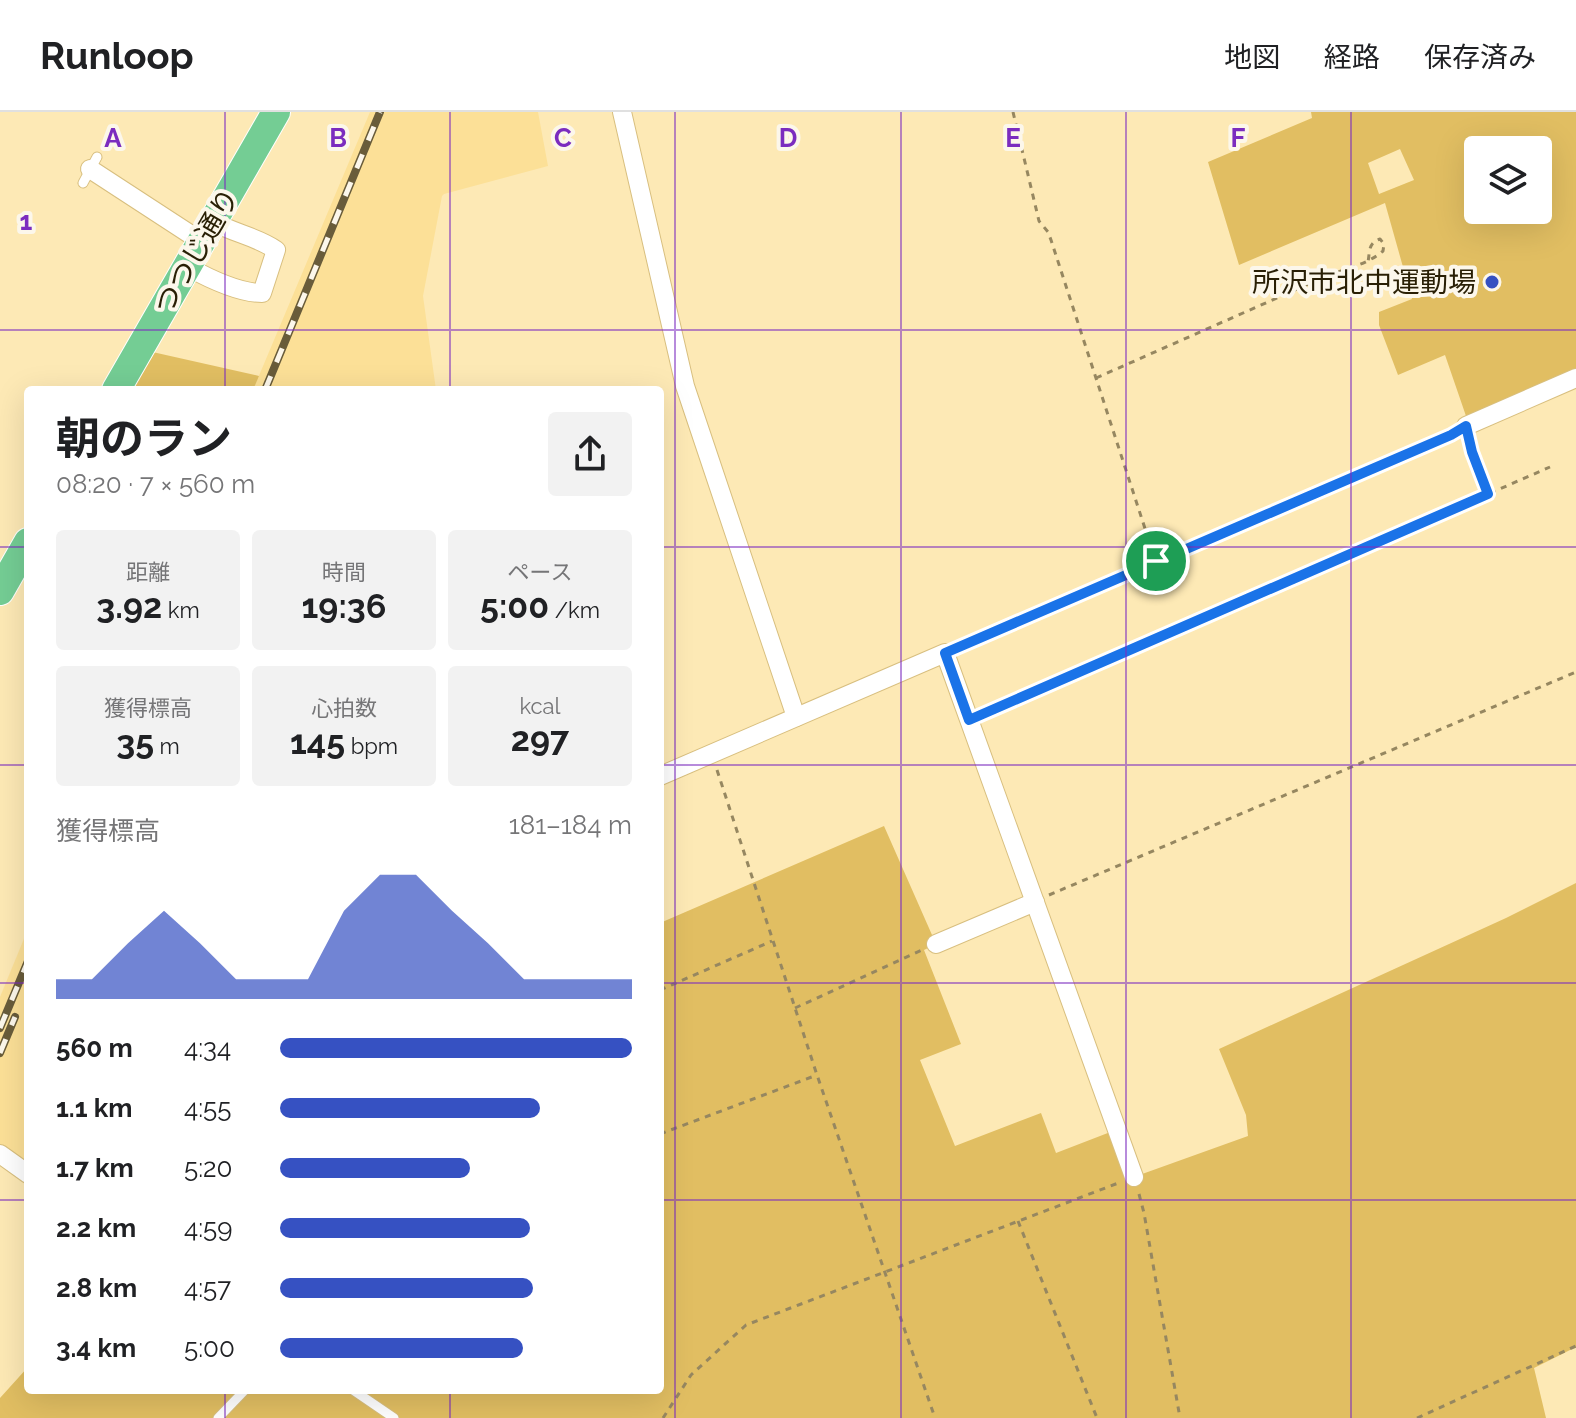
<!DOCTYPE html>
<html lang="ja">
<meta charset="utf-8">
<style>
:root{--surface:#fff;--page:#f2f2f2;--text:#202124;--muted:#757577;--line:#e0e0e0;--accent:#3651c2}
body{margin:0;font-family:Raleway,"Noto Sans JP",sans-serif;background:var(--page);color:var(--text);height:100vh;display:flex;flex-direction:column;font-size:30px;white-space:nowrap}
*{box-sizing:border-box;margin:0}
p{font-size:26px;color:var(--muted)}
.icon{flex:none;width:44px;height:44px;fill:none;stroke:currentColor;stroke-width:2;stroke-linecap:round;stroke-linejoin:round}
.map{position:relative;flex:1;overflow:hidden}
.drawer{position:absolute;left:24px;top:274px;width:640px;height:1008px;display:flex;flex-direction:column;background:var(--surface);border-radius:8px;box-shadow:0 8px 32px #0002}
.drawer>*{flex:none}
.fabs{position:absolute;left:1464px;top:24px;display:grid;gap:16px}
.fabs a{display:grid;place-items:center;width:88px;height:88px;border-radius:8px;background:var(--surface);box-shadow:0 8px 32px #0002;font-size:40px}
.pin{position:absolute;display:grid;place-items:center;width:68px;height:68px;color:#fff;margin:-34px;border:4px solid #fff;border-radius:50%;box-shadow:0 2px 8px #0007}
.round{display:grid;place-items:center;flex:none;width:84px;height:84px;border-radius:8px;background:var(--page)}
.overview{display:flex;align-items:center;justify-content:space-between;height:136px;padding:0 32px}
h1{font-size:44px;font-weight:700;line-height:60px}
.metrics{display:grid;grid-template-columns:repeat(3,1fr);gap:12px;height:136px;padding:8px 32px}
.metrics div{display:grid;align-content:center;border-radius:8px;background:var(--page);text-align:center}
.metrics b{font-size:34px;font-weight:700}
.metrics small{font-size:22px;font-weight:400}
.metrics p{font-size:22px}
.chart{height:224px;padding:16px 32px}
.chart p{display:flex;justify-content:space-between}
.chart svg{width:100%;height:144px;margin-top:8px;fill:var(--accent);opacity:.7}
ul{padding:0 32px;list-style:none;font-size:26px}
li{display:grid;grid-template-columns:128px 96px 1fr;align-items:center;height:60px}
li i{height:20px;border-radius:10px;background:var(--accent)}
header{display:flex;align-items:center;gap:48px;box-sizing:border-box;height:112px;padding:0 40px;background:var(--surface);border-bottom:2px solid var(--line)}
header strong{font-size:38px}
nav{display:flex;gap:44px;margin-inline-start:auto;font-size:28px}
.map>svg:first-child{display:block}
.built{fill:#fce097}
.green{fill:#e1be62;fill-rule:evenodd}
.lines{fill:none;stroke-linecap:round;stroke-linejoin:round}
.lane-casing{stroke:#d8bf7f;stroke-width:11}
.street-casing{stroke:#d8bf7f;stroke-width:20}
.primary-casing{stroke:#fff;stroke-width:30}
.path{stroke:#968760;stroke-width:3;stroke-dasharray:6 6;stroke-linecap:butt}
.lane{stroke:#fff;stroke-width:9}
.street{stroke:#fff;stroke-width:18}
.primary{stroke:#74cd94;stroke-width:28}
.rail-casing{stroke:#695c3a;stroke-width:8}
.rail{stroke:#fcf7eb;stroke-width:5;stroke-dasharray:15;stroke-linecap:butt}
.route-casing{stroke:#fff;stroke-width:16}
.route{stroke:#1a73e8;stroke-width:10}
.grid{fill:none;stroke:#7b2cbf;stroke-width:2;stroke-opacity:0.55}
.poi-dot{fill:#3651c2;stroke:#fcf7eb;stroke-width:3}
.labels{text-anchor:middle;stroke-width:8;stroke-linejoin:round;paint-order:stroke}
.street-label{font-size:28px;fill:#291f05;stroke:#fcf7eb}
.poi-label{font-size:28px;fill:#291f05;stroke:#fcf7eb;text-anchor:end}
.grid-label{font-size:26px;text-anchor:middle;font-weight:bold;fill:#7b2cbf;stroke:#fcf7eb;stroke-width:8;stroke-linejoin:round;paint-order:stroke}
</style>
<header>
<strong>Runloop</strong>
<nav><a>地図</a><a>経路</a><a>保存済み</a></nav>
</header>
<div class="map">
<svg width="1576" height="1306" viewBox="0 0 1576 1306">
<rect width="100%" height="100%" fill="#fde9b5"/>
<g class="built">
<path d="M370 0H538L548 54 444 82 442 84 423 184 436 278H253Z"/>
<path d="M28 817V1052L0 1033V885Z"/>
</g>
<g class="green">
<path d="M1311 0H1576V260L1466 304 1445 243 1398 263 1379 213V200L1412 187 1385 91 1239 153 1208 50 1312 6ZM1400 37 1414 68 1379 82 1368 51ZM1478 38H1538V98H1478Z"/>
<path d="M148 239 259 264 253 278H126Z"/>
<path d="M884 714 936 832 924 838 961 932 920 948 955 1034 1041 1001 1056 1041 1113 1019 1131 1066 1248 1024 1246 1003 1219 937 1506 806 1576 771V1235L1534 1256 1546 1306H0V1286L28 1255V1278H660V811Z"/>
</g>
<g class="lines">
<defs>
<g id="lane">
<path d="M83 71 97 45"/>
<path d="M945 541 1451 323 1466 314"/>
<path d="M353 1278 394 1306"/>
<path d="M218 1306 245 1278"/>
</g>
<g id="street">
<path d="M622 0 685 274 796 605"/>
<path d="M90 57 202 130"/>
<path d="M188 155C208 166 240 181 262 181L276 138C258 125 233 121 214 110"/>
<path d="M1466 314 1576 266"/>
<path d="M660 664 945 541 1134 1065"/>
<path d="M936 832 1035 790"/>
<path d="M0 1042 28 1062"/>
</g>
<g id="primary">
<path d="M116 278 276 0"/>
<path d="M0 479 28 430"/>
</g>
</defs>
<use href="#lane" class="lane-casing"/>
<use href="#street" class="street-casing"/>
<use href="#primary" class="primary-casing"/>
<g class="path">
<path d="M1013 0 1039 109 1048 120 1051 128 1152 438"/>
<path d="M1096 266 1329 163C1348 156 1366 153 1383 139L1384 132 1380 127C1368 131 1370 139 1368 150"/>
<path d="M1469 329 1488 382"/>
<path d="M984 602 1550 355"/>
<path d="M717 658 817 963 935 1306"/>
<path d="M1049 783 1576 560"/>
<path d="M660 878 772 829"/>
<path d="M795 896 922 838"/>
<path d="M660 1022 817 963"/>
<path d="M1139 1082 1144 1101 1180 1306"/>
<path d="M1018 1109 1097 1306"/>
<path d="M663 1306 691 1263 746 1213 1121 1070"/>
<path d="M1417 1306 1576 1234"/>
</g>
<use href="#lane" class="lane"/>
<use href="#street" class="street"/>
<use href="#primary" class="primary"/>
<defs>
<g id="rail">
<path d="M265 278 380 0"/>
<path d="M0 916 28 849"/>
<path d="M0 941 15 905"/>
</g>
</defs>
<use href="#rail" class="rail-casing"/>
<use href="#rail" class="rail"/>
</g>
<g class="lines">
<defs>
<path id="route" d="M1466 314 1472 340 1488 382 969 608 945 541 1451 323Z"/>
</defs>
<use href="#route" class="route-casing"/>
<use href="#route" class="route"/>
</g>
<path class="grid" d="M225 0V278M450 0V278M675 0V1306M901 0V1306M1126 0V1306M1351 0V1306M0 218H1576M0 435H28M660 435H1576M0 653H28M660 653H1576M0 871H28M660 871H1576M0 1088H28M660 1088H1576M225 1278V1306M450 1278V1306"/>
<circle class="poi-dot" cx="1492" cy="170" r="8"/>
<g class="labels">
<g class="street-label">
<text transform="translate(196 139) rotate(-60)" y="10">つつじ通り</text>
</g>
<g class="poi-label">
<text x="1476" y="180">所沢市北中運動場</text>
</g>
</g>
<g class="grid-label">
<text x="113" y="35">A</text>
<text x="338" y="35">B</text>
<text x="563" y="35">C</text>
<text x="788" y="35">D</text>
<text x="1013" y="35">E</text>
<text x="1238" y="35">F</text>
<text x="26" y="118">1</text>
</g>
</svg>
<div class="fabs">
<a><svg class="icon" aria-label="layers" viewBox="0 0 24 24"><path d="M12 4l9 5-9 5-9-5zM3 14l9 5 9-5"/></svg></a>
</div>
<div class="pin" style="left:1156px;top:449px;background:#1e9e55"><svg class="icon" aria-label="arrive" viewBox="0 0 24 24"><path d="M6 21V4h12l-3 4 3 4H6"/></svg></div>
<section class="drawer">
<div class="overview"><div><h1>朝のラン</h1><p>08:20 · 7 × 560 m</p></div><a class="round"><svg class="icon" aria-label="share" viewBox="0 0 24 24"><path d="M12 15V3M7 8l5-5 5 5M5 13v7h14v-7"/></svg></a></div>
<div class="metrics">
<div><p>距離</p><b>3.92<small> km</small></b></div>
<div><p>時間</p><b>19:36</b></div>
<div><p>ペース</p><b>5:00<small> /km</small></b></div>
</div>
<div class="metrics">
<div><p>獲得標高</p><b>35<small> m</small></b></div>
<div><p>心拍数</p><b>145<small> bpm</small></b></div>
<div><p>kcal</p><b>297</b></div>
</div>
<div class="chart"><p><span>獲得標高</span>181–184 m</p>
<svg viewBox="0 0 160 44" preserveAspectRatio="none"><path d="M0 44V38L10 38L20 27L30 17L40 27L50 38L60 38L70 38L80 17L90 6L100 6L110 17L120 27L130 38L140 38L150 38L160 38V44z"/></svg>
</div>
<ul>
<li><b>560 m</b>4:34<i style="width:100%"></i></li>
<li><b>1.1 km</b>4:55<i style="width:74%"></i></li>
<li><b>1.7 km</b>5:20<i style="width:54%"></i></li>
<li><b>2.2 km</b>4:59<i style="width:71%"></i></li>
<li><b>2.8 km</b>4:57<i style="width:72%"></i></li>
<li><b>3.4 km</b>5:00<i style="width:69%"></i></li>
</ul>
</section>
</div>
